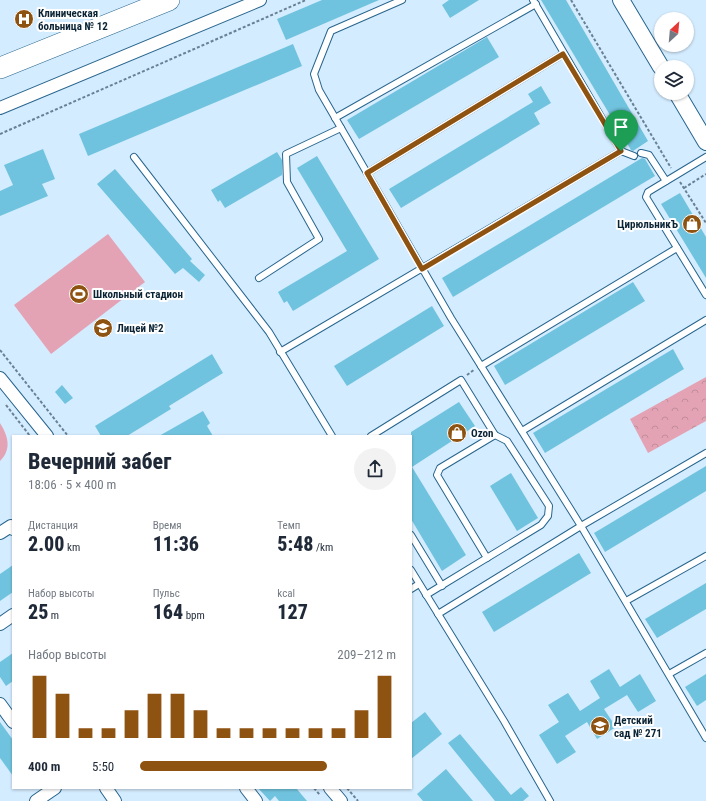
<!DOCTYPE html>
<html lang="ru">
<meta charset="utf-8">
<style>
:root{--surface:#fff;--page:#f2f2f3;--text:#1f2937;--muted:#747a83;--accent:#8e5211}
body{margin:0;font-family:"Roboto Condensed",sans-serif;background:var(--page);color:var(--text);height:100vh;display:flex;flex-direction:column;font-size:15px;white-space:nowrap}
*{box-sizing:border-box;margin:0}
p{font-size:13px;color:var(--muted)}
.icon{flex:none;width:22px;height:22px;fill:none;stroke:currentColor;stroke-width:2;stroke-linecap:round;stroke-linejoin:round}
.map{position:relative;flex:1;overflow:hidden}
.details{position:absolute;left:12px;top:435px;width:400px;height:354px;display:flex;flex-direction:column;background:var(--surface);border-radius:0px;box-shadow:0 1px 3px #0004}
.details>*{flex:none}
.needle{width:26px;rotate:26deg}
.fabs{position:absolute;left:654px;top:12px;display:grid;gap:8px}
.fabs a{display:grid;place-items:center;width:40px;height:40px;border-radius:50%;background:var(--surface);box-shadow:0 1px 3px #0004;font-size:20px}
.pin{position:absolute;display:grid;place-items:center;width:34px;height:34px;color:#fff;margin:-41px -17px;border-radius:50% 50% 50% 0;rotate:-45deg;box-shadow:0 0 4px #0007}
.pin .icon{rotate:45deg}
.round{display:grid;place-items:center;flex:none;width:42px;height:42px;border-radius:21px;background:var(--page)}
.head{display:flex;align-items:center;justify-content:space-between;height:68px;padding:0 16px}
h1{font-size:22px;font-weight:800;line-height:30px}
.figures{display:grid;grid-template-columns:repeat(3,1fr);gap:6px;height:68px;padding:4px 16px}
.figures div{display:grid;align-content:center}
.figures b{font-size:20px;font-weight:800}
.figures small{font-size:11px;font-weight:400}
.figures p{font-size:11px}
.chart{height:112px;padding:8px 16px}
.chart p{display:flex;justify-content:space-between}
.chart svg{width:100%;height:72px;margin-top:4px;stroke:var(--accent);stroke-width:6}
ul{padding:0 16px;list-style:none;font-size:13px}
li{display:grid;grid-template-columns:64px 48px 1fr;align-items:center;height:30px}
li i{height:10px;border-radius:5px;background:var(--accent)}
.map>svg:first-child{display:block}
.forest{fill:url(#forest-crowns)}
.pitch{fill:#e4a3b4}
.building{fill:#70c3de}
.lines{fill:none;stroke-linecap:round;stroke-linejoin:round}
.lane-casing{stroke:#28658d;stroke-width:8}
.street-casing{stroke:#28658d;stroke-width:14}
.secondary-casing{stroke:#28658d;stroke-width:18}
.highway-casing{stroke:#28658d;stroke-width:22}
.path{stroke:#688193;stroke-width:2;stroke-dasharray:3 2;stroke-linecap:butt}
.lane{stroke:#fff;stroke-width:6}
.street{stroke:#fff;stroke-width:12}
.secondary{stroke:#fff;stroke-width:16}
.highway{stroke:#fff;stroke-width:21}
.route-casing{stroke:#fff;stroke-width:8}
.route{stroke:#8e5211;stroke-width:5}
.labels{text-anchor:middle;stroke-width:4;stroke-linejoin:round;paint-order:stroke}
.poi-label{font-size:11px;font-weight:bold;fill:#0b2435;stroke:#fff;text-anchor:start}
</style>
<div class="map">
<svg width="706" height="801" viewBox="0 0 706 801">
<defs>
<pattern id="forest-crowns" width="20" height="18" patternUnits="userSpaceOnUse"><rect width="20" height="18" fill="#e4a3b4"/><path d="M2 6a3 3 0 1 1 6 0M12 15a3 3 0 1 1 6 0" fill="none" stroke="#c28c9b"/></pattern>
</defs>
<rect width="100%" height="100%" fill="#d4ecff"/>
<path class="forest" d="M706 377V421L648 453 630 419Z"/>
<g class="pitch">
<path d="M108 234 145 282 51 354 14 305Z"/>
<path d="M0 423C8 436 12 449 0 461Z"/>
</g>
<g class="building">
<path d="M322 0H379L286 40 277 19Z"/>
<path d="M449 0H479L450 18 442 5Z"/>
<path d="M541 0H566L648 141 633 151 631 150Z"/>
<path d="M487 37 499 57 359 139 347 120Z"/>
<path d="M293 44 302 66 88 156 79 134Z"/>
<path d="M541 86 551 103 534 113 540 124 401 208 389 189 533 102 528 94Z"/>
<path d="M43 149 55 179 42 184 48 196 0 216V191L13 185 4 165Z"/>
<path d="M277 152 282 160V175L225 208 220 200 218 202 211 190Z"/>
<path d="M317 156 379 259 293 311 287 301 284 303 278 292 347 251 297 168Z"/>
<path d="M642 158 645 159 655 176 453 297 442 278Z"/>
<path d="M115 169 192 259 190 261 205 275 199 282 183 268 175 274 97 184Z"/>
<path d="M680 193 706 237V278L661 204Z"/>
<path d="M633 282 645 301 505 385 494 366Z"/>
<path d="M432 306 444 326 347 386 334 366Z"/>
<path d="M673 349 684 369 545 453 533 433Z"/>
<path d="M212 354 223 373 169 406 171 409 127 436H101L95 426Z"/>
<path d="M62 385 73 398 65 404 55 392Z"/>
<path d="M459 402 475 426 412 467 466 555 442 571 411 519V432Z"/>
<path d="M203 411 210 423 207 426 213 436H159Z"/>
<path d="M706 466V491L605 552 594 533Z"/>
<path d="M511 473 538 518 517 531 490 486Z"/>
<path d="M579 553 591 573 494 632 482 612Z"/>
<path d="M13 565V592L0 601V574Z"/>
<path d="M706 583V609L657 638 645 619Z"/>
<path d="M13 653V681L6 686 0 677V662Z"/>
<path d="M609 669 620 687 640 674 656 701 638 712 627 695 604 709 616 727 597 739 587 722 565 736 576 752 557 764 539 735 559 722 548 705 568 693 580 711 600 698 590 681Z"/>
<path d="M706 674V700L697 706 685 687Z"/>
<path d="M425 712 442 734 411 759V723Z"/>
<path d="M0 722 13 740V776L0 758Z"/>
<path d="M460 734 511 795 521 787 529 796 523 801H495L448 743Z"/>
<path d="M446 769 473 801H423L417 794Z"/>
<path d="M258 788H296L307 801H279L275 796 270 801Z"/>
</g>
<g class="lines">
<defs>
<g id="lane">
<path d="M402 0 331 31 314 74 319 90 451 318 581 526 706 738"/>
<path d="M335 118 536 4"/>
<path d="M621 151 634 156"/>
<path d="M641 153 649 155 666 181"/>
<path d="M134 157 269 332 332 436"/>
<path d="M706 157 648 192 646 197 706 295"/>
<path d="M367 173 563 54"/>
<path d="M259 278 319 239 287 182 286 154 341 128"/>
<path d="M280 352 621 151 533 0"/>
<path d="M481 366 677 248"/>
<path d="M522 431 706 320"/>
<path d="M371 436 461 380 495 435 507 441 549 506 548 516 541 525 426 595"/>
<path d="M411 535 442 586"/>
<path d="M487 558 437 475 440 468 495 435"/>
<path d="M411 570 504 721 550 801"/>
<path d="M411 589 419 584"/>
<path d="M626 601 706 556"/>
<path d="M438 614 581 526 706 453"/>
<path d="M669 674 706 653"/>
</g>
<g id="street">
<path d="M0 108 260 0"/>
<path d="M0 378 47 436"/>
<path d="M0 533 11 526 13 529"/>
<path d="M0 624 13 615"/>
<path d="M0 704 13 722"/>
<path d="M106 788 115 801"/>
<path d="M246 788 256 801"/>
<path d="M330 788 341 801"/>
<path d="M36 801 55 788"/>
</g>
<g id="secondary">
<path d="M621 0 661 67"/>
<path d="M677 93 706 142"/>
</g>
<path id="highway" d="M0 68 169 0"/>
</defs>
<use href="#lane" class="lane-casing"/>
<use href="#street" class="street-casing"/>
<use href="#secondary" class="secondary-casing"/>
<use href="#highway" class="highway-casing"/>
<g class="path">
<path d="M571 0 671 168"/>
<path d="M0 134 306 0"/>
<path d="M680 182 706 223"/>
<path d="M684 188 706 174"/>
<path d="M0 350 68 436"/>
<path d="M467 375 475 369"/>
<path d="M6 405 30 436"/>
<path d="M314 788 320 795"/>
<path d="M347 788 358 801"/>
</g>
<use href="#lane" class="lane"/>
<use href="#street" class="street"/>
<use href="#secondary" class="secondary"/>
<use href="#highway" class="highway"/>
</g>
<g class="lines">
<defs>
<path id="route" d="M563 54 621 151 422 269 367 173Z"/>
</defs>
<use href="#route" class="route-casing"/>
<use href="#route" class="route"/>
</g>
<defs>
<symbol id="hospital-disc" viewBox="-11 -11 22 22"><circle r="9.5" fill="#8e5211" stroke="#fff"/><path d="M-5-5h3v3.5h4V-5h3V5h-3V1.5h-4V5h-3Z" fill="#fff"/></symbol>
<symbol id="shop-disc" viewBox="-11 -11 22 22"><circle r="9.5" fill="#8e5211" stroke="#fff"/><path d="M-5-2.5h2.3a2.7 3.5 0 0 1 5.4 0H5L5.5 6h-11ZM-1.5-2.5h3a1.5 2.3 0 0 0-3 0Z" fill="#fff"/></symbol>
<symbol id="stadium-disc" viewBox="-11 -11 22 22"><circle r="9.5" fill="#8e5211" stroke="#fff"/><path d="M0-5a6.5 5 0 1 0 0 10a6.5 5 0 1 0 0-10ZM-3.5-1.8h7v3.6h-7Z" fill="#fff"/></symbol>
<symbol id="school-disc" viewBox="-11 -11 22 22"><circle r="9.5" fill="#8e5211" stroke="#fff"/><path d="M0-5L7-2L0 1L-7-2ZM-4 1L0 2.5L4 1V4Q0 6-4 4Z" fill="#fff"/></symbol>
</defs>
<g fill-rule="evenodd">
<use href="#hospital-disc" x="13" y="8" width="22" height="22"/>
<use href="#shop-disc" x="681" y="213" width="22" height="22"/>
<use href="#stadium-disc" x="68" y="283" width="22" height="22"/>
<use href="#school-disc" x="92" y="317" width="22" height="22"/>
<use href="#shop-disc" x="446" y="422" width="22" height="22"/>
<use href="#school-disc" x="589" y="715" width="22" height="22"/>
</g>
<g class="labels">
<g class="poi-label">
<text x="38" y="17">Клиническая<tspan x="38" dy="13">больница № 12</tspan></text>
<text x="678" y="228" text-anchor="end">ЦирюльникЪ</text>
<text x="93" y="298">Школьный стадион</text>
<text x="117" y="332">Лицей №2</text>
<text x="471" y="437">Ozon</text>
<text x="614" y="724">Детский<tspan x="614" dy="13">сад № 271</tspan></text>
</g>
</g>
</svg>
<div class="fabs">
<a><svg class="needle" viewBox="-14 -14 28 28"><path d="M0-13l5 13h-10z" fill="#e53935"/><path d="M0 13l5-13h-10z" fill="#747a83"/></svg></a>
<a><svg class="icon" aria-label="layers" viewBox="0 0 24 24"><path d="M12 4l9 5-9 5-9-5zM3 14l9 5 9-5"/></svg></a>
</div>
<div class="pin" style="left:621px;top:151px;background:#1e9e55"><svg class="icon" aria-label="arrive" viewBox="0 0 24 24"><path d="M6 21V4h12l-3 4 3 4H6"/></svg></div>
<section class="details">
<div class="head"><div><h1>Вечерний забег</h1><p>18:06 · 5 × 400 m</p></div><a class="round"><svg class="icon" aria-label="share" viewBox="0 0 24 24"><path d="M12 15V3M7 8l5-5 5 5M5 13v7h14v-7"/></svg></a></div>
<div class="figures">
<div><p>Дистанция</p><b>2.00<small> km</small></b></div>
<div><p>Время</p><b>11:36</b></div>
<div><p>Темп</p><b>5:48<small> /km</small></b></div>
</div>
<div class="figures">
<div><p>Набор высоты</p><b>25<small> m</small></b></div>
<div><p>Пульс</p><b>164<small> bpm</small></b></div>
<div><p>kcal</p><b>127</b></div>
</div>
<div class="chart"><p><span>Набор высоты</span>209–212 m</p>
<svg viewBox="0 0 160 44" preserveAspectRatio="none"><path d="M5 44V6M15 44V17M25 44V38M35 44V38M45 44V27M55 44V17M65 44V17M75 44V27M85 44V38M95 44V38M105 44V38M115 44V38M125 44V38M135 44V38M145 44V27M155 44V6"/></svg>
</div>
<ul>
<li><b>400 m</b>5:50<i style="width:73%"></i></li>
</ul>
</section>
</div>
